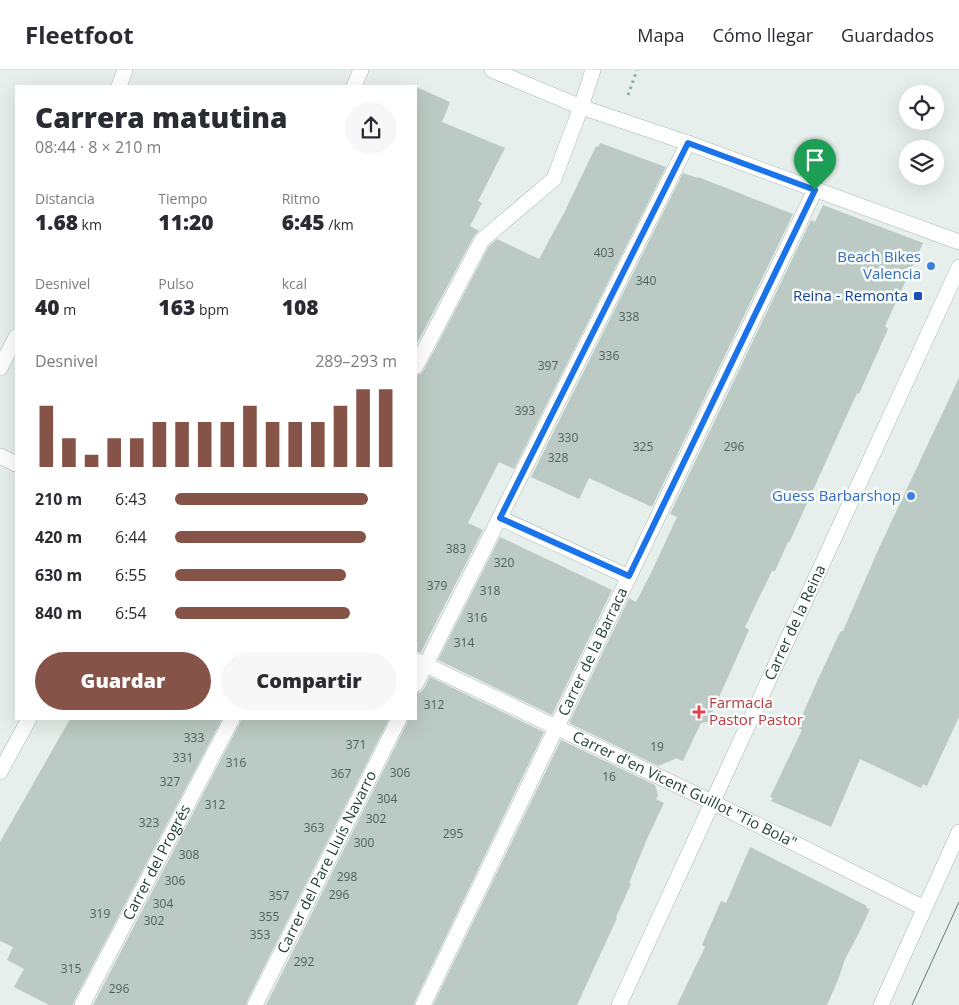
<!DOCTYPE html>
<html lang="es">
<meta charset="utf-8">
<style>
:root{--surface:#fff;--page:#f7f7f7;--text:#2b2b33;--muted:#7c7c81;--line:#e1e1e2;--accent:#855347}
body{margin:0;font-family:"Open Sans",sans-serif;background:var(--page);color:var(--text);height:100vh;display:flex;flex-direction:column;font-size:19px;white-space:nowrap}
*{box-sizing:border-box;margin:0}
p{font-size:16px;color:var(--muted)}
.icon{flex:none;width:28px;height:28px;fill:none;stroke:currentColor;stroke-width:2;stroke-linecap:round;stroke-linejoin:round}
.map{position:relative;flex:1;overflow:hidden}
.details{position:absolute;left:15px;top:15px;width:402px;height:635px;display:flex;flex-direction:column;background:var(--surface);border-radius:0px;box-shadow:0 5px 20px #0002}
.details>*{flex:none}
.tools{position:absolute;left:899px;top:15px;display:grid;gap:10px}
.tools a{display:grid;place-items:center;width:45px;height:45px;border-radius:50%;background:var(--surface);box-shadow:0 5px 20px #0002;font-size:25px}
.pin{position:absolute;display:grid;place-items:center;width:42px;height:42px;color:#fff;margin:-51px -21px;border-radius:50% 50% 50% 0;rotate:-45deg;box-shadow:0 0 5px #0007}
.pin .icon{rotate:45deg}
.round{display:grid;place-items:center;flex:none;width:52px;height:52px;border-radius:26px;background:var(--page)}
.head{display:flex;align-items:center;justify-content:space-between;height:85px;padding:0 20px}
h1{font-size:28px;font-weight:800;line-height:38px}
.metrics{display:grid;grid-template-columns:repeat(3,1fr);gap:8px;height:85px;padding:5px 20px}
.metrics div{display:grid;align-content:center}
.metrics b{font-size:21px;font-weight:800}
.metrics small{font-size:14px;font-weight:400}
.metrics p{font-size:14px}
.chart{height:140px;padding:10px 20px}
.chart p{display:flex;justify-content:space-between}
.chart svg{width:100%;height:90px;margin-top:5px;stroke:var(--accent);stroke-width:6}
.primary-button{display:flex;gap:10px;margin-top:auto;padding:10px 20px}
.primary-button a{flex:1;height:58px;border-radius:30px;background:var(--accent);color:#fff;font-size:20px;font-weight:800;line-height:58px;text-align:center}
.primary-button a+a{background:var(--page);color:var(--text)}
ul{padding:0 20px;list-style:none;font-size:16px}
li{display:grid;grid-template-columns:80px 60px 1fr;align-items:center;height:38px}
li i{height:12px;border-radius:6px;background:var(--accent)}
header{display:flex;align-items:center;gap:30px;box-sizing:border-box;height:70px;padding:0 25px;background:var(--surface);border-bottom:1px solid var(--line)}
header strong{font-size:24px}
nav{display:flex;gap:28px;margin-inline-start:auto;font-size:18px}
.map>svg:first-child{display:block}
.building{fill:#bbcac4}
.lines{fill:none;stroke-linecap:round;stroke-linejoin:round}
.minor-casing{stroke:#a8b8b2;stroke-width:16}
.path{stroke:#86b3a5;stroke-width:3;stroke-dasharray:2.5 4;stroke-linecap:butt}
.minor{stroke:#fff;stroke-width:15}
.tram{stroke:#5f7d75;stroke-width:1}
.route-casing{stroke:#fff;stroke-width:10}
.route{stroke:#1a73e8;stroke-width:6}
.shop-dot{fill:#3f7fe0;stroke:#f7fbf9;stroke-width:2}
.transit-dot{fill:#1a4fb4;stroke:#f7fbf9;stroke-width:2}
.health-dot{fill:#e0444e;stroke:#f7fbf9;stroke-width:2}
.labels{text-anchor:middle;stroke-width:5;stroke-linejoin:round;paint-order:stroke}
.number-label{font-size:12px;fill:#4a645c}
.shop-label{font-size:15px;fill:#366cbe;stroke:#f7fbf9;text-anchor:end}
.transit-label{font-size:15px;fill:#164399;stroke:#f7fbf9;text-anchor:end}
.street-label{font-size:15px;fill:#24423a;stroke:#f7fbf9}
.health-label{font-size:15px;fill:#be3a42;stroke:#f7fbf9;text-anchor:start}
</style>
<header>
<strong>Fleetfoot</strong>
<nav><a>Mapa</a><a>Cómo llegar</a><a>Guardados</a></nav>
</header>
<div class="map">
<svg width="959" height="935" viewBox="0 0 959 935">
<rect width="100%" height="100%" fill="#e6efeb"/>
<g class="building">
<path d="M416 17 450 32 442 52 505 78 478 131 482 133 470 156 479 161 474 166 416 275Z"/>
<path d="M600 73 666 97 514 399 499 392 468 453 483 460 421 582H416V305L421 304 424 300 489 176 497 169 539 189 565 141 596 76 598 77Z"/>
<path d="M683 103 698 108V107L793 144 652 437 589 408 579 429 531 407Z"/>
<path d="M823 135 923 173 885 256 888 259 859 324 857 323 789 473 788 472 775 501H772L745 557 749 560 708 652 701 653 683 691 675 688V689L658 696 569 653 629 528 636 532 651 503 677 447 670 444 811 150 815 152Z"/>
<path d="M959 308V647L927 716 923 714 921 718 860 689 831 757 771 731 773 728 770 727 802 660 797 657 815 616 840 562 843 561 879 478Z"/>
<path d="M500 467 612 520 552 645 438 590Z"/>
<path d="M430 607 544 662 415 931 414 935H266L407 653 408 649H416V623L421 622 424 619Z"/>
<path d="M70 649H222L74 931 73 935H49L14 917 24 899 7 890 13 877 0 871V772Z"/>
<path d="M241 649H389L247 931 246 935H93L240 653Z"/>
<path d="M561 670 655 715 658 725 656 729 664 733 647 769 629 813 631 814 616 847 617 848 577 935H433Z"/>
<path d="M750 777 867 836 866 838 870 839 859 863 845 889 838 910 827 935H677L705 877 702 875 721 831 726 833Z"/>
</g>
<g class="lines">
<defs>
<g id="minor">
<path d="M492 0 581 37 688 73 959 172"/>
<path d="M119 16 125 0"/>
<path d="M354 16 361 0"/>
<path d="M416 296 482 170 554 109 581 37 593 0"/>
<path d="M0 298 16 267"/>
<path d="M0 386 16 394"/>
<path d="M500 448 629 507"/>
<path id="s1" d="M418 591 712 732 924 838"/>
<path d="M416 614 688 73"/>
<path d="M0 702 29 649"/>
<path id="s2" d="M82 935 232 649"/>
<path id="s3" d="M255 935 399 649"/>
<path id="s4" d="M423 935 815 120"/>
<path id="s5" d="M619 935 959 197"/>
<path d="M881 935 959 762"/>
</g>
</defs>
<use href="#minor" class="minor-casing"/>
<path class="path" d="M628 25 637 0"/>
<use href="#minor" class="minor"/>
<path class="tram" d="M912 935 959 832"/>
</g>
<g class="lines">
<defs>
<path id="route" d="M688 73 815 120 629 506 500 448Z"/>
</defs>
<use href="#route" class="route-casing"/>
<use href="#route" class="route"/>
</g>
<g class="shop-dot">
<circle cx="931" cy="196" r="5"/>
<circle cx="911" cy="426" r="5"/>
</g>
<rect class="transit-dot" x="913" y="221" width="10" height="10" rx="2.5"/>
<path class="health-dot" d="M696.5 634.5h5v5h5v5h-5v5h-5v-5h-5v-5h5z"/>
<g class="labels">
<g class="number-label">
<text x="604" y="187">403</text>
<text x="646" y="215">340</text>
<text x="629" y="251">338</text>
<text x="609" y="290">336</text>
<text x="548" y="300">397</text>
<text x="525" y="345">393</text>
<text x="568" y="372">330</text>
<text x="643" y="381">325</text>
<text x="734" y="381">296</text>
<text x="558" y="392">328</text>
<text x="456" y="483">383</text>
<text x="504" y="497">320</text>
<text x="437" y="520">379</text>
<text x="490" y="525">318</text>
<text x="477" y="552">316</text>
<text x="464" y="577">314</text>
<text x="434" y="639">312</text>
<text x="194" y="672">333</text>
<text x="356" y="679">371</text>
<text x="657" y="681">19</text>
<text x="183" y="692">331</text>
<text x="236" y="697">316</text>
<text x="400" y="707">306</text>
<text x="341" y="708">367</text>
<text x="609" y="711">16</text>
<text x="170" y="716">327</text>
<text x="387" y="733">304</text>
<text x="215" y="739">312</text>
<text x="376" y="753">302</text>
<text x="149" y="757">323</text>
<text x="314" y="762">363</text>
<text x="453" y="768">295</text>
<text x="364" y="777">300</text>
<text x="189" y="789">308</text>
<text x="347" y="811">298</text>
<text x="175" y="815">306</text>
<text x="339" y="829">296</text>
<text x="279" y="830">357</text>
<text x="163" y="838">304</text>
<text x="100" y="848">319</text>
<text x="269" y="851">355</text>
<text x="154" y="855">302</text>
<text x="260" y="869">353</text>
<text x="304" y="896">292</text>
<text x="71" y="903">315</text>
<text x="119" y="923">296</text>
</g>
<g class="shop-label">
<text x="921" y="192">Beach Bikes<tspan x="921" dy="17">Valencia</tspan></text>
<text x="901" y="431">Guess Barbarshop</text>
</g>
<g class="transit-label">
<text x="908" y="231">Reina - Remonta</text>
</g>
<g class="street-label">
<text dy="5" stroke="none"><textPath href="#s5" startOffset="421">Carrer de la Reina</textPath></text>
<text dy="5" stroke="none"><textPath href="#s4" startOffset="392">Carrer de la Barraca</textPath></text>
<text dy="5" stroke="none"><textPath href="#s1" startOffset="296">Carrer d'en Vicent Guillot "Tio Bola"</textPath></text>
<text dy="5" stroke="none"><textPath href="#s2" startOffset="161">Carrer del Progrés</textPath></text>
<text dy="5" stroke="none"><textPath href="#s3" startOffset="160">Carrer del Pare Lluís Navarro</textPath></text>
</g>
<g class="health-label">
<text x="709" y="638">Farmacia<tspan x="709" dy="17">Pastor Pastor</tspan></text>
</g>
</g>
</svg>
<div class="tools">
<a><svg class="icon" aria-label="locate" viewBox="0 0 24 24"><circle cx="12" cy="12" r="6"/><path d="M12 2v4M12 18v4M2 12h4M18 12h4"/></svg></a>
<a><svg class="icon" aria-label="layers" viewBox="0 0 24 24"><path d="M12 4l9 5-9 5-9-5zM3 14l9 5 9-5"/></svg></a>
</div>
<div class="pin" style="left:815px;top:120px;background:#1e9e55"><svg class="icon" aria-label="arrive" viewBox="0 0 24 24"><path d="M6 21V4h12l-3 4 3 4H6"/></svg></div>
<section class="details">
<div class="head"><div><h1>Carrera matutina</h1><p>08:44 · 8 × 210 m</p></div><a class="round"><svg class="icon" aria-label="share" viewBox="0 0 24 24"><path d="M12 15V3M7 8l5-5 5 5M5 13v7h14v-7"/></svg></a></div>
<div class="metrics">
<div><p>Distancia</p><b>1.68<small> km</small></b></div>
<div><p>Tiempo</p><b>11:20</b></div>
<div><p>Ritmo</p><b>6:45<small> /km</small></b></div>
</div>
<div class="metrics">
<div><p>Desnivel</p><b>40<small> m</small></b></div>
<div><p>Pulso</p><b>163<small> bpm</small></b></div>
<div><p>kcal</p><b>108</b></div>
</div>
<div class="chart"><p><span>Desnivel</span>289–293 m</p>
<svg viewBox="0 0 160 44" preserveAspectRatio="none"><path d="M5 44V14M15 44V30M25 44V38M35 44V30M45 44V30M55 44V22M65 44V22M75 44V22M85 44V22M95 44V14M105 44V22M115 44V22M125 44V22M135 44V14M145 44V6M155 44V6"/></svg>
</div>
<ul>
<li><b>210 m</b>6:43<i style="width:87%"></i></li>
<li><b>420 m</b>6:44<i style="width:86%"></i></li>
<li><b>630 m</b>6:55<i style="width:77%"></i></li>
<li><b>840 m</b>6:54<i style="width:79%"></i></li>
</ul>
<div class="primary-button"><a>Guardar</a><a>Compartir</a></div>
</section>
</div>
